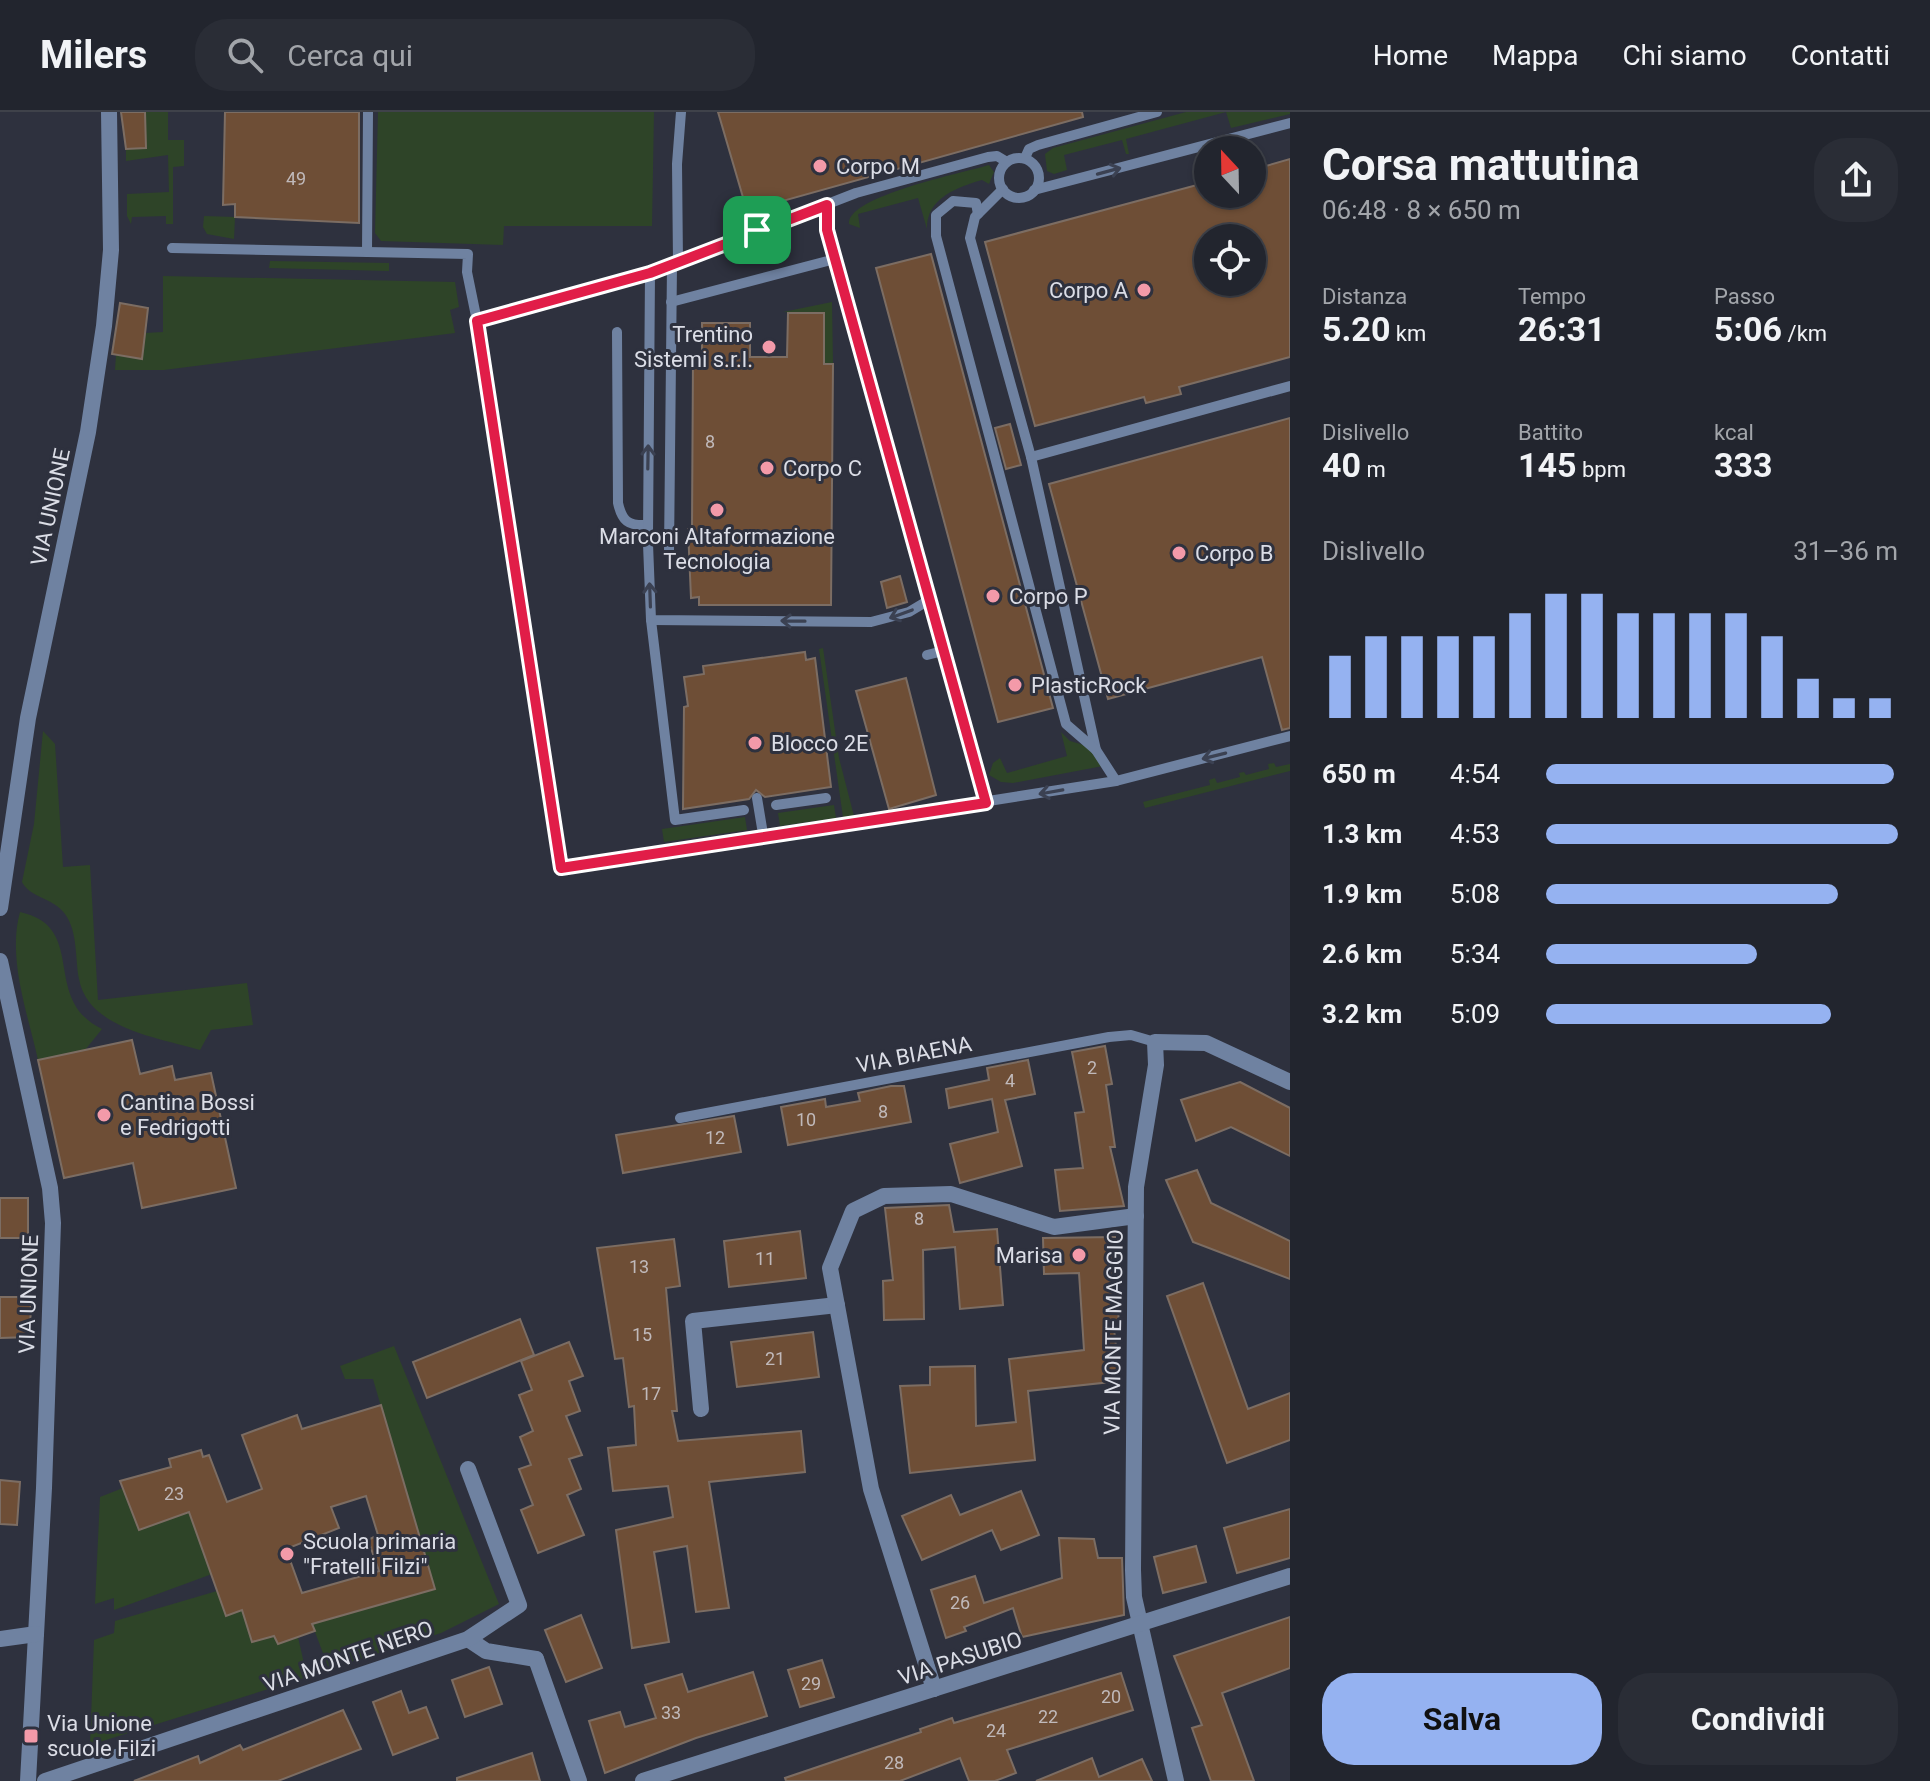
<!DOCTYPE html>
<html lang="it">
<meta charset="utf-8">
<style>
:root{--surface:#22252e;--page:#2a2d36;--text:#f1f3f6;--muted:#a2a5aa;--line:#3f424a;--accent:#95b2f1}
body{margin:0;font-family:Roboto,sans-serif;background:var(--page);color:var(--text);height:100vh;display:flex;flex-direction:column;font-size:30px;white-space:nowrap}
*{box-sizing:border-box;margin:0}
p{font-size:26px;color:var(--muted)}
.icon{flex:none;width:44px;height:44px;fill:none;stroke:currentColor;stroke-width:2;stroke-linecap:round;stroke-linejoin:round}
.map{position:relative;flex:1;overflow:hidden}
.details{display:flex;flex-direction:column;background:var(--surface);width:640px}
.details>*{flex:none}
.needle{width:52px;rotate:338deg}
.fabs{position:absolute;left:1194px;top:24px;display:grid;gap:16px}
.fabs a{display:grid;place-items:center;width:72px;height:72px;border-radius:50%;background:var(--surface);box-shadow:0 2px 6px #0004,0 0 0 2px var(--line);font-size:40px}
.pin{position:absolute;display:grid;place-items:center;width:68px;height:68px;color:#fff;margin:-34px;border-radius:16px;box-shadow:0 4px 12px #0006}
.round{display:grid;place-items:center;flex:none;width:84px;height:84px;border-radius:32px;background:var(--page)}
.summary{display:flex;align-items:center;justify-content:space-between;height:136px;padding:0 32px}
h1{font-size:44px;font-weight:700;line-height:60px}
.metrics{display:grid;grid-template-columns:repeat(3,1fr);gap:12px;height:136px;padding:8px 32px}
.metrics div{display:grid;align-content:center}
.metrics b{font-size:34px;font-weight:700}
.metrics small{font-size:22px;font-weight:400}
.metrics p{font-size:22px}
.chart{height:224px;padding:16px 32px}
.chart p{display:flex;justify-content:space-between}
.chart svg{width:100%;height:144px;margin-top:8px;stroke:var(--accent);stroke-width:6}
.button{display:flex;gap:16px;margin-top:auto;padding:16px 32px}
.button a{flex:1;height:92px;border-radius:32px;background:var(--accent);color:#111;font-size:32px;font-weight:700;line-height:92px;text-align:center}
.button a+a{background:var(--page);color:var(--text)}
ul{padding:0 32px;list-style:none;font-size:26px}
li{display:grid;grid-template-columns:128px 96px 1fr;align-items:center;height:60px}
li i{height:20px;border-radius:10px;background:var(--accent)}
header{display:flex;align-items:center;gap:48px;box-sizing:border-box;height:112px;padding:0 40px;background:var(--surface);border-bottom:2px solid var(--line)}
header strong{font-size:38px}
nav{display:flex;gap:44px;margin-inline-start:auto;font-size:28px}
.search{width:560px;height:72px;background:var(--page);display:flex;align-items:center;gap:20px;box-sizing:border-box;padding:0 28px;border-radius:32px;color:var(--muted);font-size:30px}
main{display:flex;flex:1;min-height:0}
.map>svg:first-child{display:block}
.green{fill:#2e4428}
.building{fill:#6e4e36;stroke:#7c6d63;stroke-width:2;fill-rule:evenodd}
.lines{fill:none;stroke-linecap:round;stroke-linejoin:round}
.service{stroke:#6f82a1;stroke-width:10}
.pedestrian{stroke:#6f82a1;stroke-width:16}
.minor{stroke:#6f82a1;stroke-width:16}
.tertiary{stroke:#6f82a1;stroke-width:16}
.service-bridge{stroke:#6f82a1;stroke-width:10}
.oneway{stroke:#3b4152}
.route-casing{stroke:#fff;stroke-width:16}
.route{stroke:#e11d48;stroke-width:10}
.poi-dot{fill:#f39aa9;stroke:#2e313e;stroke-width:3}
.labels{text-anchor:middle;stroke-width:6;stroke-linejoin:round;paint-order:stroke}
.number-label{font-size:18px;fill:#c0b9ba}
.poi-label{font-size:22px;fill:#dbdde6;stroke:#2e313e;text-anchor:start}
.street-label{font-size:22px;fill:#dbdde6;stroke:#2e313e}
</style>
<header>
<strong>Milers</strong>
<div class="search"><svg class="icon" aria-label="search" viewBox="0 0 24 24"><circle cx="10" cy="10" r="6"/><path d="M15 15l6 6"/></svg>Cerca qui</div>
<nav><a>Home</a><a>Mappa</a><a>Chi siamo</a><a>Contatti</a></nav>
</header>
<main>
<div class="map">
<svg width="1290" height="1669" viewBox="0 0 1290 1669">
<rect width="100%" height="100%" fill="#2e313e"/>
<g class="green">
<path d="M145 0H168V28H184V54L173 55V112H166V104L132 105 131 112 127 104V82L169 80 168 43 126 49V37L146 36Z"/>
<path d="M378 0H654L652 114H504L503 133 381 129 375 121Z"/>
<path d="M1186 0H1290V2L1231 16 1226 0 1126 27 1129 42H1126L1122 28 1064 43 1067 58 1054 62 1047 59 1045 42 1053 36Z"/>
<path d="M989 53 994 60 989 72 982 68C958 75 926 86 927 117L918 86 858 102 860 116 849 112C847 84 963 61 989 53Z"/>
<path d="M204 104 235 105 234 127 207 122 203 115Z"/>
<path d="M270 149 389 151V159L269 156Z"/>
<path d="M163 164 455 170 459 195 450 198 455 221 164 258H115L116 243 141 246 145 221 163 220Z"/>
<path d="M832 190 833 252H824V202L783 200Z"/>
<path d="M823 536 839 646 854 704 843 705 819 537Z"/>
<path d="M43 619 55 632 63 755 90 753 98 888 247 871 253 913 211 918 200 938C160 926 88 917 79 867 75 846 78 820 65 802 54 786 30 786 22 770L34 712Z"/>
<path d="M1061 620 1070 629 1087 634 1103 654 1013 671 1001 670 989 663 993 651 1000 646 1007 661 1067 644Z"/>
<path d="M1274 651 1276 655 1290 652V659L1145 696 1143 690 1210 673 1209 668 1215 666 1217 671 1240 665 1239 661 1244 660 1246 663 1269 657 1268 652Z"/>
<path d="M834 693 836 706 780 714 778 701Z"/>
<path d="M745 705 747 718 664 730 662 717Z"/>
<path d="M20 800C89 815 40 887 102 917L85 938 38 948C28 902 7 847 20 800Z"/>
<path d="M394 1234 499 1492 441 1521 329 1557 312 1512 434 1477 373 1267H345L340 1254Z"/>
<path d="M123 1376 139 1418 189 1400 212 1462 114 1498V1486L95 1492 100 1385Z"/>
<path d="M217 1479 226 1503 242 1498 252 1530 274 1524 278 1532 298 1525 307 1565 90 1633 94 1528 114 1521 115 1509Z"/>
</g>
<g class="building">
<path d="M121 0H145L146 36 126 37Z"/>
<path d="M225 0H359V111L235 105V92L223 93Z"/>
<path d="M718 0H1082L1083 5 747 99Z"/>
<path d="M1290 47V245L1179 275 1181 282 1146 291 1144 285 1035 314 985 130 1208 70V82H1252V58ZM1208 126H1252V170H1208Z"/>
<path d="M931 142 1053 596 998 610 876 156Z"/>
<path d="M120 191 148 196 142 247 112 242Z"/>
<path d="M788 201H824V252H833L831 493H699V485L691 486 688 417H692L693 245H702V211H750V245H787Z"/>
<path d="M1290 306V616L1282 618 1262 545 1108 587 1049 372Z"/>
<path d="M1010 312 1021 353 1006 357 995 316Z"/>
<path d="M900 464 907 490 887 496 881 470Z"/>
<path d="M805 540 806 548 815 546 831 675 765 685 756 678 749 687 683 697 684 595 688 594 684 565 704 562 703 554Z"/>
<path d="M906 566 936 683 889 697 856 579Z"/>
<path d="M132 928 140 962 172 954 175 968 211 961 236 1076 142 1096 133 1051 64 1066 38 948Z"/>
<path d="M1105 934 1112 972 1106 973 1115 1035H1110L1124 1094 1060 1099 1055 1058 1083 1056 1075 1001 1084 1000 1072 940Z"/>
<path d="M1028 948 1035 982 1005 988 1022 1054 960 1071 950 1032 998 1020 992 987 949 996 946 977 989 968 987 956Z"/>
<path d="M1240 970 1290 996V1044L1231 1015 1196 1029 1181 988Z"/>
<path d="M891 974H904L911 1010 788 1033 781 995 825 987 826 995 860 989 858 981Z"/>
<path d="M734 1004 741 1040 623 1061 616 1023Z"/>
<path d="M1197 1058 1211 1091 1290 1129V1167L1193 1130 1166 1068Z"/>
<rect x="0" y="1086" width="28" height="40"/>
<path d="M949 1093 954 1120 997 1117 1003 1193 960 1197 955 1135 923 1138 924 1207 884 1208 883 1169 893 1168 885 1096Z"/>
<path d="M800 1119 806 1166 729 1175 724 1129Z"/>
<path d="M1115 1125 1119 1217H1114L1120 1269 1028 1279 1035 1348 910 1361 900 1274 930 1273V1255L975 1254 976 1314 1016 1310 1009 1247 1084 1238 1079 1161 1044 1162 1043 1126Z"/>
<path d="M674 1127 680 1174 666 1176 677 1299H672L678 1329 801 1319 805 1360 709 1370 729 1496 696 1500 687 1434 654 1440 669 1530 632 1536 616 1418 673 1405 668 1374 613 1379 608 1336 636 1333 634 1294 629 1295 623 1246 615 1247 597 1136Z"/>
<path d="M1203 1171 1248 1297 1290 1281V1328L1227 1351 1167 1184Z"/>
<path d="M0 1185H31L30 1225 0 1226Z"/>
<path d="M520 1207 534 1243 427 1286 413 1250Z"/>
<path d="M813 1220 819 1265 737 1275 731 1230Z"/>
<path d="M569 1230 583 1264 569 1269 580 1299 566 1304 582 1343 569 1347 581 1377 567 1383 584 1423 538 1441 521 1398 533 1393 519 1357 531 1353 520 1325 533 1319 519 1283 532 1278 521 1249Z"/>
<path d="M381 1293 435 1477 312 1512 315 1519 278 1532 274 1524 252 1530 242 1498 226 1504 189 1400 139 1418 120 1369 171 1355 169 1347 201 1338 203 1345 209 1343 227 1390 262 1377 242 1323 297 1303 302 1317ZM366 1384 378 1423 368 1428 379 1459 302 1481 286 1437 339 1416 331 1395Z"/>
<path d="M0 1368 20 1370 17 1413 0 1412Z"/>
<path d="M1021 1379 1039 1423 1001 1438 992 1418 922 1448 902 1404 951 1383 960 1403Z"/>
<path d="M1290 1397V1446L1237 1461 1224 1416Z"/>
<path d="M1059 1426 1094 1427 1098 1446H1122L1124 1503 1022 1525 1013 1496 964 1515 966 1519 946 1526 931 1478 975 1464 984 1491 1062 1466Z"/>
<path d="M1196 1434 1206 1470 1163 1481 1154 1445Z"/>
<path d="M581 1503 602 1556 566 1570 545 1518Z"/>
<path d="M1290 1505V1556L1222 1581 1254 1669H1211L1192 1616 1202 1613 1174 1544Z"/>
<path d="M822 1548 834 1585 800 1595 788 1558Z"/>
<path d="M489 1555 502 1592 465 1605 452 1568Z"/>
<path d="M753 1560 767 1604 696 1626 605 1661 589 1609 620 1600 625 1615 656 1606 645 1573 682 1562 688 1580Z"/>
<path d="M1121 1561 1133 1598 1007 1638 1016 1661 995 1669H969L960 1646 900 1669H786L785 1666 921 1620 920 1617 952 1606 954 1611Z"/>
<path d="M401 1579 409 1601 426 1595 438 1626 393 1643 373 1590Z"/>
<path d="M343 1598 361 1637 278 1669H134L198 1644 200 1651 240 1633 243 1638Z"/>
<path d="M532 1641 540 1669H457V1666Z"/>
<path d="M1092 1646 1099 1665 1142 1647 1152 1669H1036Z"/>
</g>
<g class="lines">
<g class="service">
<path d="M1025 46 1029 37 1038 33 1157 0"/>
<circle cx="1019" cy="66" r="20"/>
<path d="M1007 50 997 44 988 45 856 81 650 161 477 209 561 756 1116 669 1290 624"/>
<path d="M1003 77 975 105 970 126 1031 345 1096 638 1116 669"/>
<path d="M1034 78 1290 11"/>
<path d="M827 93V118L986 691"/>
<path d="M978 102 976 91 953 89 936 103V124L1066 612 1096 638"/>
<path d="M172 136 468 142 467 160 477 209"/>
<path d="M367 140 368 0"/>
<path d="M678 149 677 52 681 0"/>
<path d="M671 190 835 147"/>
<path d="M617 220 618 391C622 409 628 414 647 413"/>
<path d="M1031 345 1290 274"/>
<path d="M648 423 650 161"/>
<path d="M648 432 651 508 871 510 909 500 929 488"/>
<path d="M669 439 672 153"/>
<path d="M651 508 675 708 744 698"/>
<path d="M927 543 943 539"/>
<path d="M776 693 826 686"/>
<path d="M680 1006 1109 925 1131 923 1155 930"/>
</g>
<path class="pedestrian" d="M468 1527 486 1539 536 1547"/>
<g class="minor">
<path d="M0 796 28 606 88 320 104 214 111 138 109 0"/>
<path d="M0 849 50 1076 53 1111 44 1376 28 1669"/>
<path d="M701 1297 693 1209 837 1193"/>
<path d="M0 1527 36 1522"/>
<path d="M536 1547 579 1669"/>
<path d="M934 1577 871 1377 830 1156 853 1099 884 1084 951 1082 1054 1115 1136 1104"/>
<path d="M45 1669 468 1527 519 1493 468 1357"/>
<path d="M1176 1669 1134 1485 1133 1458 1136 1075 1156 953 1155 930 1206 931 1290 970"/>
</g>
<path class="tertiary" d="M643 1669 1290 1464"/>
<path class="service-bridge" d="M757 686 762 716"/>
</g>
<defs><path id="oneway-shaft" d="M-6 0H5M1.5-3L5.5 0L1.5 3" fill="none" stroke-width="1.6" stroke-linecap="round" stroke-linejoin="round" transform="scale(2)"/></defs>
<g class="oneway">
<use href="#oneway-shaft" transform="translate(1109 59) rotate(-15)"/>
<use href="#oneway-shaft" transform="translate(648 345) rotate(-89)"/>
<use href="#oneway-shaft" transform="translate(650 483) rotate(-92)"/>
<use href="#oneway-shaft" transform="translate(901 502) rotate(160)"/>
<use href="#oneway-shaft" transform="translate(793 509) rotate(-179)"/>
<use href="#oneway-shaft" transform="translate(1214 644) rotate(166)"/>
<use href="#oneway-shaft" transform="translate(1051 680) rotate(170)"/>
</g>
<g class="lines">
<defs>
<path id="route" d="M827 93V118L986 691 561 756 477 209 650 161Z"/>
</defs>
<use href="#route" class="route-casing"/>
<use href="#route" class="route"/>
</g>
<g class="poi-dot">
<circle cx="820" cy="54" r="8"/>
<circle cx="1144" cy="178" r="8"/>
<circle cx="769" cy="235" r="8"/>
<circle cx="767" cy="356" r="8"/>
<circle cx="717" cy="398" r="8"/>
<circle cx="1179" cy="441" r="8"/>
<circle cx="993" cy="484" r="8"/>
<circle cx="1015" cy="573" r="8"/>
<circle cx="755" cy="631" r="8"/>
<circle cx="104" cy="1003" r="8"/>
<circle cx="1079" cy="1143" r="8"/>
<circle cx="287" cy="1442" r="8"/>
<rect x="23" y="1616" width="16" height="16" rx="4"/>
</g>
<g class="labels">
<g class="number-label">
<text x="296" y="73">49</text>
<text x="710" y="336">8</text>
<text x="1092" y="962">2</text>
<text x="1010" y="975">4</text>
<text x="883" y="1006">8</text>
<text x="806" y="1014">10</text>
<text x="715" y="1032">12</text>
<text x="919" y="1113">8</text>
<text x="765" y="1153">11</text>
<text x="639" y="1161">13</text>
<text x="642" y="1229">15</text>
<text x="775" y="1253">21</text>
<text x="651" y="1288">17</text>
<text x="174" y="1388">23</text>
<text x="960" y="1497">26</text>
<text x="811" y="1578">29</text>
<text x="1111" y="1591">20</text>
<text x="671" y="1607">33</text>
<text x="1048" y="1611">22</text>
<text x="996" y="1625">24</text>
<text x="894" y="1657">28</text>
</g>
<g class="poi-label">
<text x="836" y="62">Corpo M</text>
<text x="1128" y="186" text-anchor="end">Corpo A</text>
<text x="753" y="230" text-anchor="end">Trentino<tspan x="753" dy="25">Sistemi s.r.l.</tspan></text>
<text x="783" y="364">Corpo C</text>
<text x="717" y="432" text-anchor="middle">Marconi Altaformazione<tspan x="717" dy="25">Tecnologia</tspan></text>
<text x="1195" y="449">Corpo B</text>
<text x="1009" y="492">Corpo P</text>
<text x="1031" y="581">PlasticRock</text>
<text x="771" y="639">Blocco 2E</text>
<text x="120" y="998">Cantina Bossi<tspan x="120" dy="25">e Fedrigotti</tspan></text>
<text x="1063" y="1151" text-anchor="end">Marisa</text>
<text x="303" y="1437">Scuola primaria<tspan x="303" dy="25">"Fratelli Filzi"</tspan></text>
<text x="47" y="1619">Via Unione<tspan x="47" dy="25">scuole Filzi</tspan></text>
</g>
<g class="street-label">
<text transform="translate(50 395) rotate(-78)" y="8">VIA UNIONE</text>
<text transform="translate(914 942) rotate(-11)" y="8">VIA BIAENA</text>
<text transform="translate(28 1182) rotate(-88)" y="8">VIA UNIONE</text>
<text transform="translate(1113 1220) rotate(-89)" y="8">VIA MONTE MAGGIO</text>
<text transform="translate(348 1544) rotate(-19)" y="8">VIA MONTE NERO</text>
<text transform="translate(960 1546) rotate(-18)" y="8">VIA PASUBIO</text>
</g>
</g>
</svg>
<div class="fabs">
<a><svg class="needle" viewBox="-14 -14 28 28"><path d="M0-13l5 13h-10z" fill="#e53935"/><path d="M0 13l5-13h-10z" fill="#a2a5aa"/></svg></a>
<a><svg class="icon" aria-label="locate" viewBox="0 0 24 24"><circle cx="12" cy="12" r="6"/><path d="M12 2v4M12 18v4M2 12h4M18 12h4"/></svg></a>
</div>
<div class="pin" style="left:757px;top:118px;background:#1e9e55"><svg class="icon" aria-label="arrive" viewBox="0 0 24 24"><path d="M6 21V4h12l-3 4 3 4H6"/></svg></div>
</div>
<section class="details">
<div class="summary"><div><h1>Corsa mattutina</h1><p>06:48 · 8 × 650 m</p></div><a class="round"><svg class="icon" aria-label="share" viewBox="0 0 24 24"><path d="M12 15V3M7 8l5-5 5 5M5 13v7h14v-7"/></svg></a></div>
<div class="metrics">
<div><p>Distanza</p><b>5.20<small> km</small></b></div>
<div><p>Tempo</p><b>26:31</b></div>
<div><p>Passo</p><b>5:06<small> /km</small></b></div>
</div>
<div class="metrics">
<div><p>Dislivello</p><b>40<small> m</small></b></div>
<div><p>Battito</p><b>145<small> bpm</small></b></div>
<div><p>kcal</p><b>333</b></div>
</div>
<div class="chart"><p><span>Dislivello</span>31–36 m</p>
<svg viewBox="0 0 160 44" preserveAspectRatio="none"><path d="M5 44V25M15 44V19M25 44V19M35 44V19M45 44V19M55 44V12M65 44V6M75 44V6M85 44V12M95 44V12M105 44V12M115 44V12M125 44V19M135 44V32M145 44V38M155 44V38"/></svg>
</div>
<ul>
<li><b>650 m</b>4:54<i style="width:99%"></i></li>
<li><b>1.3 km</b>4:53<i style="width:100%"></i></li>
<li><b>1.9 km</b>5:08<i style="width:83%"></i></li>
<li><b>2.6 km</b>5:34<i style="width:60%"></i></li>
<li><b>3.2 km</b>5:09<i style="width:81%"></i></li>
</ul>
<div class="button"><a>Salva</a><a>Condividi</a></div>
</section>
</main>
